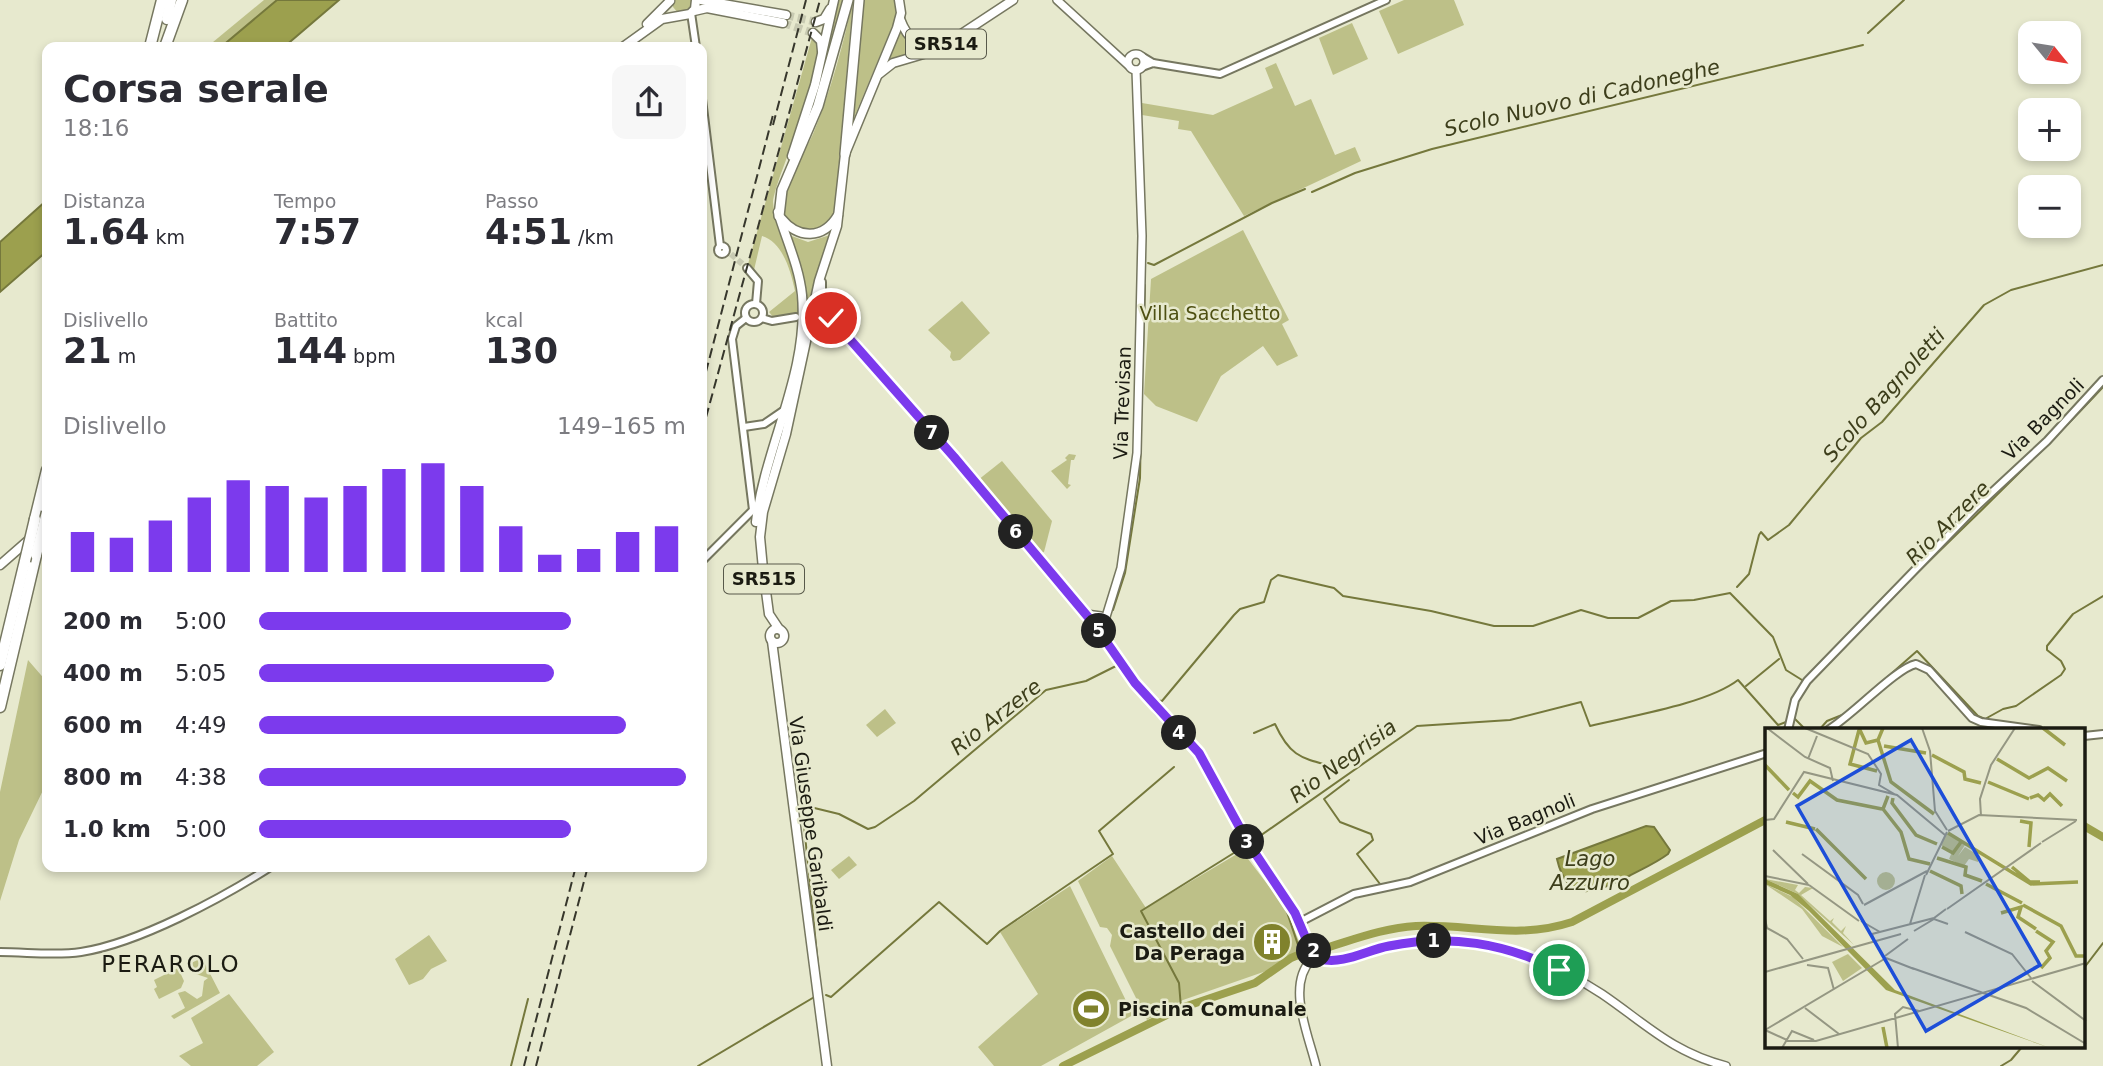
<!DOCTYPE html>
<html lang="it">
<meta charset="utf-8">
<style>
:root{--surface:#fff;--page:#f7f7f7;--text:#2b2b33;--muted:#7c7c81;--accent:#7c3aed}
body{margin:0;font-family:"DejaVu Sans",sans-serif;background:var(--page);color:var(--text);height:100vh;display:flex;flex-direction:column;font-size:26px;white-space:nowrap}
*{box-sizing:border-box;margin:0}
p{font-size:23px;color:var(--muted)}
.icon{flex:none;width:38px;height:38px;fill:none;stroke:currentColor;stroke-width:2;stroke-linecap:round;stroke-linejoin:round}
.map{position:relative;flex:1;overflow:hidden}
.panel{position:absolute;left:42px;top:42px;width:665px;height:830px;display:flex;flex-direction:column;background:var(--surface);border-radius:14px;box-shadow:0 4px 10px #0003}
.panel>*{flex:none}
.needle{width:46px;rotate:120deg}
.tools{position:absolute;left:2018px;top:21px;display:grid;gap:14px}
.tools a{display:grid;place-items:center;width:63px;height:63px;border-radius:14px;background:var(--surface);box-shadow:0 4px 10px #0003;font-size:35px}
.pin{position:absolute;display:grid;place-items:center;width:60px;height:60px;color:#fff;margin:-30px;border:4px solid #fff;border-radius:50%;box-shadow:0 2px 7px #0007}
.km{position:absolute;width:35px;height:35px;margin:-18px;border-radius:50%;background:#222;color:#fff;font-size:19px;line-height:35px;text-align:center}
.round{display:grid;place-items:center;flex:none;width:74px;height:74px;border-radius:14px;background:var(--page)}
.headline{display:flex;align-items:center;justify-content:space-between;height:119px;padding:0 21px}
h1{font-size:38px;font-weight:800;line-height:52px}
.figures{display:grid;grid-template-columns:repeat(3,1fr);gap:10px;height:119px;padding:7px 21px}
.figures div{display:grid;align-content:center}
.figures b{font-size:35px;font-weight:800}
.figures small{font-size:19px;font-weight:400}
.figures p{font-size:19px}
.chart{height:196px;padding:14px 21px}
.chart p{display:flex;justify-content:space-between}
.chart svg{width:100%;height:126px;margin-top:7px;stroke:var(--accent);stroke-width:6}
ul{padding:0 21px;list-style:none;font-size:23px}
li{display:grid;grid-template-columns:112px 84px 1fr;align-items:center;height:52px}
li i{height:18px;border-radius:9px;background:var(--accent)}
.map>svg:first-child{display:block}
.green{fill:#bdc088}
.water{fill:#9ca04e;stroke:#75783c;stroke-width:2}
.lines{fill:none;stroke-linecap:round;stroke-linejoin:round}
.stream{stroke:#75783c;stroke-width:2}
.river{stroke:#9ca04e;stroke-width:8}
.tertiary-tunnel{stroke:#c8cab2;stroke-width:6;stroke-dasharray:6 3;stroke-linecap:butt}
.primary-tunnel{stroke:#c8cab2;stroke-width:8;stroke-dasharray:8 4;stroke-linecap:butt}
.tertiary-casing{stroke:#767760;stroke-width:10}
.secondary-casing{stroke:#767760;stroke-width:10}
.primary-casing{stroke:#767760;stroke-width:11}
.trunk-casing{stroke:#767760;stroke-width:12}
.motorway-casing{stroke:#767760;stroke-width:13}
.tertiary{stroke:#fff;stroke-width:6}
.secondary{stroke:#fff;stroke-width:7}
.primary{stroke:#fff;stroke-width:8}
.trunk{stroke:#fff;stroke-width:9}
.motorway{stroke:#fff;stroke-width:10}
.rail{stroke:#37372c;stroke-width:2;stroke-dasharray:10 5;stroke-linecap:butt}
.motorway-bridge-casing{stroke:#767760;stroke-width:13;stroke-linecap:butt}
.motorway-bridge{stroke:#fff;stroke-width:10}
.route-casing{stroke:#fff;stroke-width:14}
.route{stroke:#7c3aed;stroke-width:9}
.labels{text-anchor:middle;stroke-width:5;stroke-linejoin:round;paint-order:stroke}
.shield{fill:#e7e9ce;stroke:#58594a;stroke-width:2}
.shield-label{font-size:18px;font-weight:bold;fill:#1b1b12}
.park-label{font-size:19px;fill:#4e5012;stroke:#e7e9ce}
.street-label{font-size:19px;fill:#1b1b12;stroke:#e7e9ce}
.poi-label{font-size:19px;font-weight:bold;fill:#1b1b12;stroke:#e7e9ce;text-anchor:end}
.water-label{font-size:21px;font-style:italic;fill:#3d3e1b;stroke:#e7e9ce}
.quarter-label{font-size:23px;letter-spacing:2px;fill:#1b1b12;stroke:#e7e9ce}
.inset-river{fill:none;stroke:#9ca04e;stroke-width:3.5}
.inset-road{fill:none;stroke:#959783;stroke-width:2}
.view{fill:#1d4ed8;fill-opacity:0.15;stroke:#1d4ed8;stroke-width:3.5}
.inset-edge{fill:none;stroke:#1b1b12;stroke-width:3.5}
</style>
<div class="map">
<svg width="2103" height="1066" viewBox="0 0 2103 1066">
<rect width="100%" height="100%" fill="#e7e9ce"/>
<g class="green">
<path d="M264 0H277L221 47H207Z"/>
<path d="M673 0H694L691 12 679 14 673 7Z"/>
<path d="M838 0H844L809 119Z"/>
<path d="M853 0 835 208C827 242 776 233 783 197 788 176 804 154 813 134 831 91 843 45 853 0Z"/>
<path d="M864 0H894L897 15 853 120Z"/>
<path d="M1404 0H1454L1464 25 1398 54 1379 11Z"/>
<path d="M1352 23 1368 59 1333 75 1319 38Z"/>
<path d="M901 30 917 47 934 48 886 64Z"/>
<path d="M813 34C835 58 777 170 773 202L775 219 793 265 799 315 774 318 769 312 795 291C791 272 783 242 762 236L754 270 748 264Z"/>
<path d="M1276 63 1295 106 1311 99 1335 155 1355 147 1361 161 1244 216 1191 131 1178 129 1179 121 1142 115V103L1213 115 1273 88 1265 68Z"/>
<path d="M1243 230 1289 320 1282 324 1298 356 1277 366 1263 346 1221 376 1197 422 1156 406 1144 394 1151 279Z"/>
<path d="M789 235 808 242 830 235 805 333Z"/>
<path d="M962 301 990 333 960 360 953 361 950 357 951 352 928 330Z"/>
<path d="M1069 454 1076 455 1074 460H1071L1068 484 1071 485 1067 489 1051 471 1067 460 1065 458Z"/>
<path d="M1002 461 1052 521 1044 552 1039 554 978 480Z"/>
<path d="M28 660 47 682V782L19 840 0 901V792Z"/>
<path d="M885 709 896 723 877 737 866 725Z"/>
<path d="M1242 851 1284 906 1302 949 1275 968 1183 1000 1147 1020 1110 946 1112 935 1107 928 1100 927 1078 881 1112 856 1146 908Z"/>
<path d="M849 856 857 865 839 879 831 870Z"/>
<path d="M1070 886 1133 1015 1041 1066H994L978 1047 1038 994 1000 932Z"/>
<path d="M429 935 447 961 431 969 423 979 409 985 395 959Z"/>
<path d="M202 958 220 993 174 1019 171 1016 185 1008 178 993 185 991 197 999 202 996 204 981 208 978 196 974 191 963Z"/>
<path d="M178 968 184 981 181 988 159 999 154 989 157 987 154 980Z"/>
<path d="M229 994 274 1052 257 1066H191L179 1056 203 1043 191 1018Z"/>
</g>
<g class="water">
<path d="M277 0H339L284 47H221Z"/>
<path d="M47 200V251L0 292V242Z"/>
<path d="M1646 826 1654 827 1670 850 1668 854C1656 863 1642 869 1629 876 1598 891 1568 907 1557 859Z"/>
</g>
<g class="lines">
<g class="stream">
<path d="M1868 33 1904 0"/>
<path d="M1312 192 1355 173 1432 149 1863 45"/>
<path d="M1148 263 1154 265 1272 203 1305 189"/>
<path d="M1143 354 1145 285"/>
<path d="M1737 587 1749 574 1759 535 1761 532 1768 540 1789 525 1861 438 1882 422 1984 305 2011 290 2103 265"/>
<path d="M1113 610 1125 573 1140 478 1142 366"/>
<path d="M1874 616C1950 539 2030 466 2103 387"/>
<path d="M1129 668 1155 700 1162 701 1234 615 1240 609 1264 602 1271 580 1278 575 1334 588 1343 596 1431 611 1494 626H1533L1581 610 1608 618H1638L1671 601 1694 600 1730 593 1773 637 1786 670 1802 680"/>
<path d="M1746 686 1779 659"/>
<path d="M1859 702 1917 651 1978 716 1985 719 2003 709 2016 706 2061 675 2065 669 2061 661 2047 650V646L2073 614 2103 596"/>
<path d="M1794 718 1806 730"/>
<path d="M1819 730 1827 721 1847 713"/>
<path d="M1254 733 1275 724C1291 759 1303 758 1338 768"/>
<path d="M1349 780 1324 799 1340 822 1371 834 1373 840 1357 854 1380 884"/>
<path d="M1250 843 1417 726 1510 720 1581 702 1590 726C1630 716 1707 704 1738 680L1778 725 1786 722"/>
<path d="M1244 847 1276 892"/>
<path d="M1285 906 1301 954"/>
<path d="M2084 968 2103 943"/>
<path d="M821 995 802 805 839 814 868 829 875 827 914 801 1046 690 1086 681 1120 664"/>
<path d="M826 995 831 997 939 902 987 944 1000 931 1113 854 1099 831 1174 767"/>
<path d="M1181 1008 1179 983 1141 911 1245 846"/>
<path d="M511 1066 528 999"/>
<path d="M698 1066 816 996"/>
<path d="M2001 1066 2011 1060 2022 1047"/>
</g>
<g class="river">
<path d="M2084 826 2103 837"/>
<path d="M1322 949C1353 940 1383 928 1416 926 1471 924 1518 940 1572 922L1767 819"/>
<path d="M1063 1066 1181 1008 1255 983 1291 958 1303 953"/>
</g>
<path class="tertiary-tunnel" d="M731 254 747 268"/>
<g class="primary-tunnel">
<path d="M786 15 816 22"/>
<path d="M783 23 813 33"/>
</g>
<defs>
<g id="tertiary">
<path d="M691 13 696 47"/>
<path d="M1143 57 1153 63"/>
<path d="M1142 67 1153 63 1220 74 1386 0"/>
<path d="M702 99 720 246"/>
<circle cx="722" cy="250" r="4"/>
<path d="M747 268 758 281 756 304"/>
<path d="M822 282V298L847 329"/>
<circle cx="754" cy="313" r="9"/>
<path d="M817 315 831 319 853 340 1094 624"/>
<path d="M762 318 772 321 796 317"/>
<path d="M744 427 764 424 783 411"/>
<path d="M702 561 753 510 732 339 736 326 746 318"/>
<path d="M1788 730 1795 700 1807 681 1976 507 2047 441 2103 380"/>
<path d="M1828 730C1852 716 1896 668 1916 664L1929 670 1972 718 1981 722 2039 730"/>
<path d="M2084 736 2103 734"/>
<path d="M1300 922 1354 894 1410 882 1592 809 1767 753"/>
<path d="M0 952C27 952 55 956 81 952 139 943 222 898 272 866"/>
</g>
<g id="secondary">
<path d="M1057 0 1128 65"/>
<circle cx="1136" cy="62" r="8"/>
<path d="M1086 614 1101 616"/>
<path d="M1094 624 1104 638"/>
<path d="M1112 651 1158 711 1204 759 1247 841 1295 913 1312 951"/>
<path d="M1113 653 1105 631V620L1121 568 1137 453 1142 236 1136 70"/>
<circle cx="1315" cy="956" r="5.5"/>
<path d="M1320 959C1342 965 1366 951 1388 946 1426 938 1467 938 1505 948 1539 958 1573 975 1602 994 1646 1024 1672 1052 1726 1066"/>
<path d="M1311 960C1286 986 1309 1036 1316 1066"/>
</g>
<g id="primary">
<path d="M701 0 786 15"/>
<path d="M694 11 707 8 783 23"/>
<path d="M900 19C907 38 920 52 942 42"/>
<path d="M816 22 824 19 830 9"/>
<path d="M647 24 670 1"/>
<path d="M813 33 821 41 822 51"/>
<path d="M623 47 662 19 690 14 695 9 696 0"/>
<path d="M879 74 893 63 937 50 1013 0"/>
<path d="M792 156 815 85 834 0"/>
<path d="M781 218C798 239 823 240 838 215"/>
<path d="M756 522C765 446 809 373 802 295 799 266 786 239 778 212"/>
<path d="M0 565 31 538"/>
<path d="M779 629 769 614 763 569 760 537 763 512 786 434 819 281 837 226 845 154 897 28 901 13 899 0"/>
<circle cx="777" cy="636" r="7"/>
<path d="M772 641 827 1066"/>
</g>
<g id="trunk">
<path d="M845 154 859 0"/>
<path d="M779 216 782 190 818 106 848 0"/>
</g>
<g id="motorway">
<path d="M167 19 171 0"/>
<path d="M150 47 162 0"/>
<path d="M165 47 182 0"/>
<path d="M35 519 47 470"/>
<path d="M0 665 25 561"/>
<path d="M0 707 36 555"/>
</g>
</defs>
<use href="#tertiary" class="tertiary-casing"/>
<use href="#secondary" class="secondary-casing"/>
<use href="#primary" class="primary-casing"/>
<use href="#trunk" class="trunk-casing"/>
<use href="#motorway" class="motorway-casing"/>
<use href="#tertiary" class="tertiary"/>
<use href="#secondary" class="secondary"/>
<use href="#primary" class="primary"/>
<use href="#trunk" class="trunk"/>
<use href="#motorway" class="motorway"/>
<g class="rail">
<path d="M773 125 806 0"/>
<path d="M702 387 773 115"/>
<path d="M702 432 820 0"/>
<path d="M524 1066 576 866"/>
<path d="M536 1066 588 866"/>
</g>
<defs>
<g id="motorway-bridge">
<path d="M36 555 47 512"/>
<path d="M25 561 35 519"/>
</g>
</defs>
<use href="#motorway-bridge" class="motorway-bridge-casing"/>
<use href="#motorway-bridge" class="motorway-bridge"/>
</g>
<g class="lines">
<defs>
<path id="route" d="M831 318 954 457 1094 624 1135 683 1199 753 1247 841 1295 913 1310 948 1319 952 1320 959C1343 965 1367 950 1389 946 1450 934 1504 943 1559 970"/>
</defs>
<use href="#route" class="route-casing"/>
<use href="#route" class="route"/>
</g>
<defs>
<symbol id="building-disc" viewBox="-11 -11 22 22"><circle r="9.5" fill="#80822c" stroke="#e7e9ce"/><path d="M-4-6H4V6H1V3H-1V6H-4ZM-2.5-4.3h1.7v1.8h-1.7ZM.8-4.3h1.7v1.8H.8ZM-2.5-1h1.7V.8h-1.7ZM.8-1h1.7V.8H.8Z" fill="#fff"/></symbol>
<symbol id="stadium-disc" viewBox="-11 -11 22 22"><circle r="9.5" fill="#80822c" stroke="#e7e9ce"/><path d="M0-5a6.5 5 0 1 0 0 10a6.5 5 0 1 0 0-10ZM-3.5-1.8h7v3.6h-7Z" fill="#fff"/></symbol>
</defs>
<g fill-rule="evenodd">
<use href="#building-disc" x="1250" y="920" width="44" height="44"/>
<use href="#stadium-disc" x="1069" y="987" width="44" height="44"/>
</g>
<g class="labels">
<g class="shield">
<rect x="906" y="29.5" width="80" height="29" rx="5"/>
<rect x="724" y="564.5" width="80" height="29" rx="5"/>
</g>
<g class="shield-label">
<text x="946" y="50">SR514</text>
<text x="764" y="585">SR515</text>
</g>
<g class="park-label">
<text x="1210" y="320">Villa Sacchetto</text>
</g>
<g class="street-label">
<text transform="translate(1122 403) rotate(-88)" y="7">Via Trevisan</text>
<text transform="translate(2043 419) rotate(-45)" y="7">Via Bagnoli</text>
<text transform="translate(1525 819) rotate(-22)" y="7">Via Bagnoli</text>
<text transform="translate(811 824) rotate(82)" y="7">Via Giuseppe Garibaldi</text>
</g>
<g class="poi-label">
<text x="1245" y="938">Castello dei<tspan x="1245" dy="22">Da Peraga</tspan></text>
<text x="1118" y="1016" text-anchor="start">Piscina Comunale</text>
</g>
<g class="water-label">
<text transform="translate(1582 98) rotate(-13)" y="7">Scolo Nuovo di Cadoneghe</text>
<text transform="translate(1884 395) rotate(-48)" y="7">Scolo Bagnoletti</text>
<text transform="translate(1948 523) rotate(-45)" y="7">Rio Arzere</text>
<text transform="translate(996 717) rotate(-38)" y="7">Rio Arzere</text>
<text transform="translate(1343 761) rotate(-36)" y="7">Rio Negrisia</text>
<text x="1590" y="866">Lago<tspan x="1590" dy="24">Azzurro</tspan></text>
</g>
<g class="quarter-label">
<text x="171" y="972">PERAROLO</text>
</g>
</g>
<g transform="translate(1765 728)">
<rect width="320" height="320" fill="#e7e9ce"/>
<path d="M182 105 200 117 193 128 200 119 215 128 213 134 204 131 199 138 184 131 187 124 176 117ZM112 153a9 9 0 1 1 18 0a9 9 0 1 1-18 0ZM0 151 33 157 30 162 34 165 40 159 48 160 36 167 65 193 69 190 67 194 76 203 81 198 78 205 89 217 31 165ZM0 156 28 169 78 219 57 208 37 181ZM83 226 97 240 78 253 67 234Z" fill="#bdc088"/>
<path d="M0 151 33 166 130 262 285 320 121 262 44 183 25 167 0 156Z" fill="#9ca04e"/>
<path class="inset-river" d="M94 0 101 15 113 12M118 0 113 12 126 54 169 86M278 0 300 17M94 2 85 36 112 43M119 18 161 25M167 27 199 44 200 51 216 55M232 31 264 50 283 40 302 53M0 37 24 62M223 54 264 71M28 65 33 69 45 53 72 72 117 81M123 68 118 81 136 104 144 131 165 136M128 70 127 75 151 107 172 116M265 70 273 67 279 72 285 66 297 78M255 93 266 95 264 119M21 94 50 101M51 101 101 151M183 105 266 156 313 154M177 119 188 125 196 114M172 130 201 139 200 147 217 153M247 139 265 154H275M165 143 196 158 197 166M221 156 257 175M258 177 296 198 311 228H321M236 185 256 179 253 189 271 201M271 203 288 214 281 223 285 230 276 240M118 299 122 320"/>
<path class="inset-road" d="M2 0 40 29 65 40 68 53M40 0 103 26 116 46 114 57 131 67M157 0 165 23 170 83 182 102M43 31 52 8M216 88 215 71 226 37 250 0M0 92 9 91 39 44 132 67 180 107M183 103 214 87 312 92M277 114 311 93M8 122 43 156M37 126 93 167 98 176M161 147 182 104M0 148 44 157M44 157 94 193M99 177 162 143M182 181 276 115M0 191 2 200 22 211 38 231M96 193 115 204M145 196 160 147M149 203 169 191 183 196M200 204 247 226 266 250M110 214 107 206 169 190 181 181M120 228 143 211M121 230 149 241M42 237 63 240 69 262M147 240 261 280 321 316M0 244 136 206M267 253 321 293M40 280 74 306M0 302 121 230M0 302 24 313H51L321 235M17 320 27 303 49 312M133 320 130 286 138 279 154 283"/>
<path class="view" d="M146 12 275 237 161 303 32 78Z"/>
<rect width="320" height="320" class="inset-edge"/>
</g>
</svg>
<div class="tools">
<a><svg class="needle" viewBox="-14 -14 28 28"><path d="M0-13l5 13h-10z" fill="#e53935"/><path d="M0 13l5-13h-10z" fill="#7c7c81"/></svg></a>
<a>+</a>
<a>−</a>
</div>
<div class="pin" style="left:1559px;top:970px;background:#1e9e55"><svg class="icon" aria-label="arrive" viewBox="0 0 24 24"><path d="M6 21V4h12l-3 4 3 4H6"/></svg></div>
<div class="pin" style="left:831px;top:318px;background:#d93025"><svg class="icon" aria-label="check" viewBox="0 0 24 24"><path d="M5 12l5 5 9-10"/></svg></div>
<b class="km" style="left:1434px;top:941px">1</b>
<b class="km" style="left:1314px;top:951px">2</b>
<b class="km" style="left:1247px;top:842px">3</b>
<b class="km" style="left:1179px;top:733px">4</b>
<b class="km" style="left:1099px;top:631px">5</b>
<b class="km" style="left:1016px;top:532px">6</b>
<b class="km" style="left:932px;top:433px">7</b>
<section class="panel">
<div class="headline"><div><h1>Corsa serale</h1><p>18:16</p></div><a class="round"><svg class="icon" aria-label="share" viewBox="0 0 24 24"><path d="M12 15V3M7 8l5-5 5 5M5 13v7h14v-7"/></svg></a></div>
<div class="figures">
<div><p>Distanza</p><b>1.64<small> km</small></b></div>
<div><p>Tempo</p><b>7:57</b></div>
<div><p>Passo</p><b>4:51<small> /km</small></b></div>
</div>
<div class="figures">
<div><p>Dislivello</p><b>21<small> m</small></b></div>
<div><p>Battito</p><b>144<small> bpm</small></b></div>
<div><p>kcal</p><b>130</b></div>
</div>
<div class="chart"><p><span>Dislivello</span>149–165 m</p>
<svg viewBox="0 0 160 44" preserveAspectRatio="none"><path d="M5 44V30M15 44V32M25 44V26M35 44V18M45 44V12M55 44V14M65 44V18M75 44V14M85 44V8M95 44V6M105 44V14M115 44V28M125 44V38M135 44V36M145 44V30M155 44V28"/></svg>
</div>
<ul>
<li><b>200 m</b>5:00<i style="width:73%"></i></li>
<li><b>400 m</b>5:05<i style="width:69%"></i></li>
<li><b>600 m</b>4:49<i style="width:86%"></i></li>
<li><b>800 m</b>4:38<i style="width:100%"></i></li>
<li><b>1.0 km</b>5:00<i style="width:73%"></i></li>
</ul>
</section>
</div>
